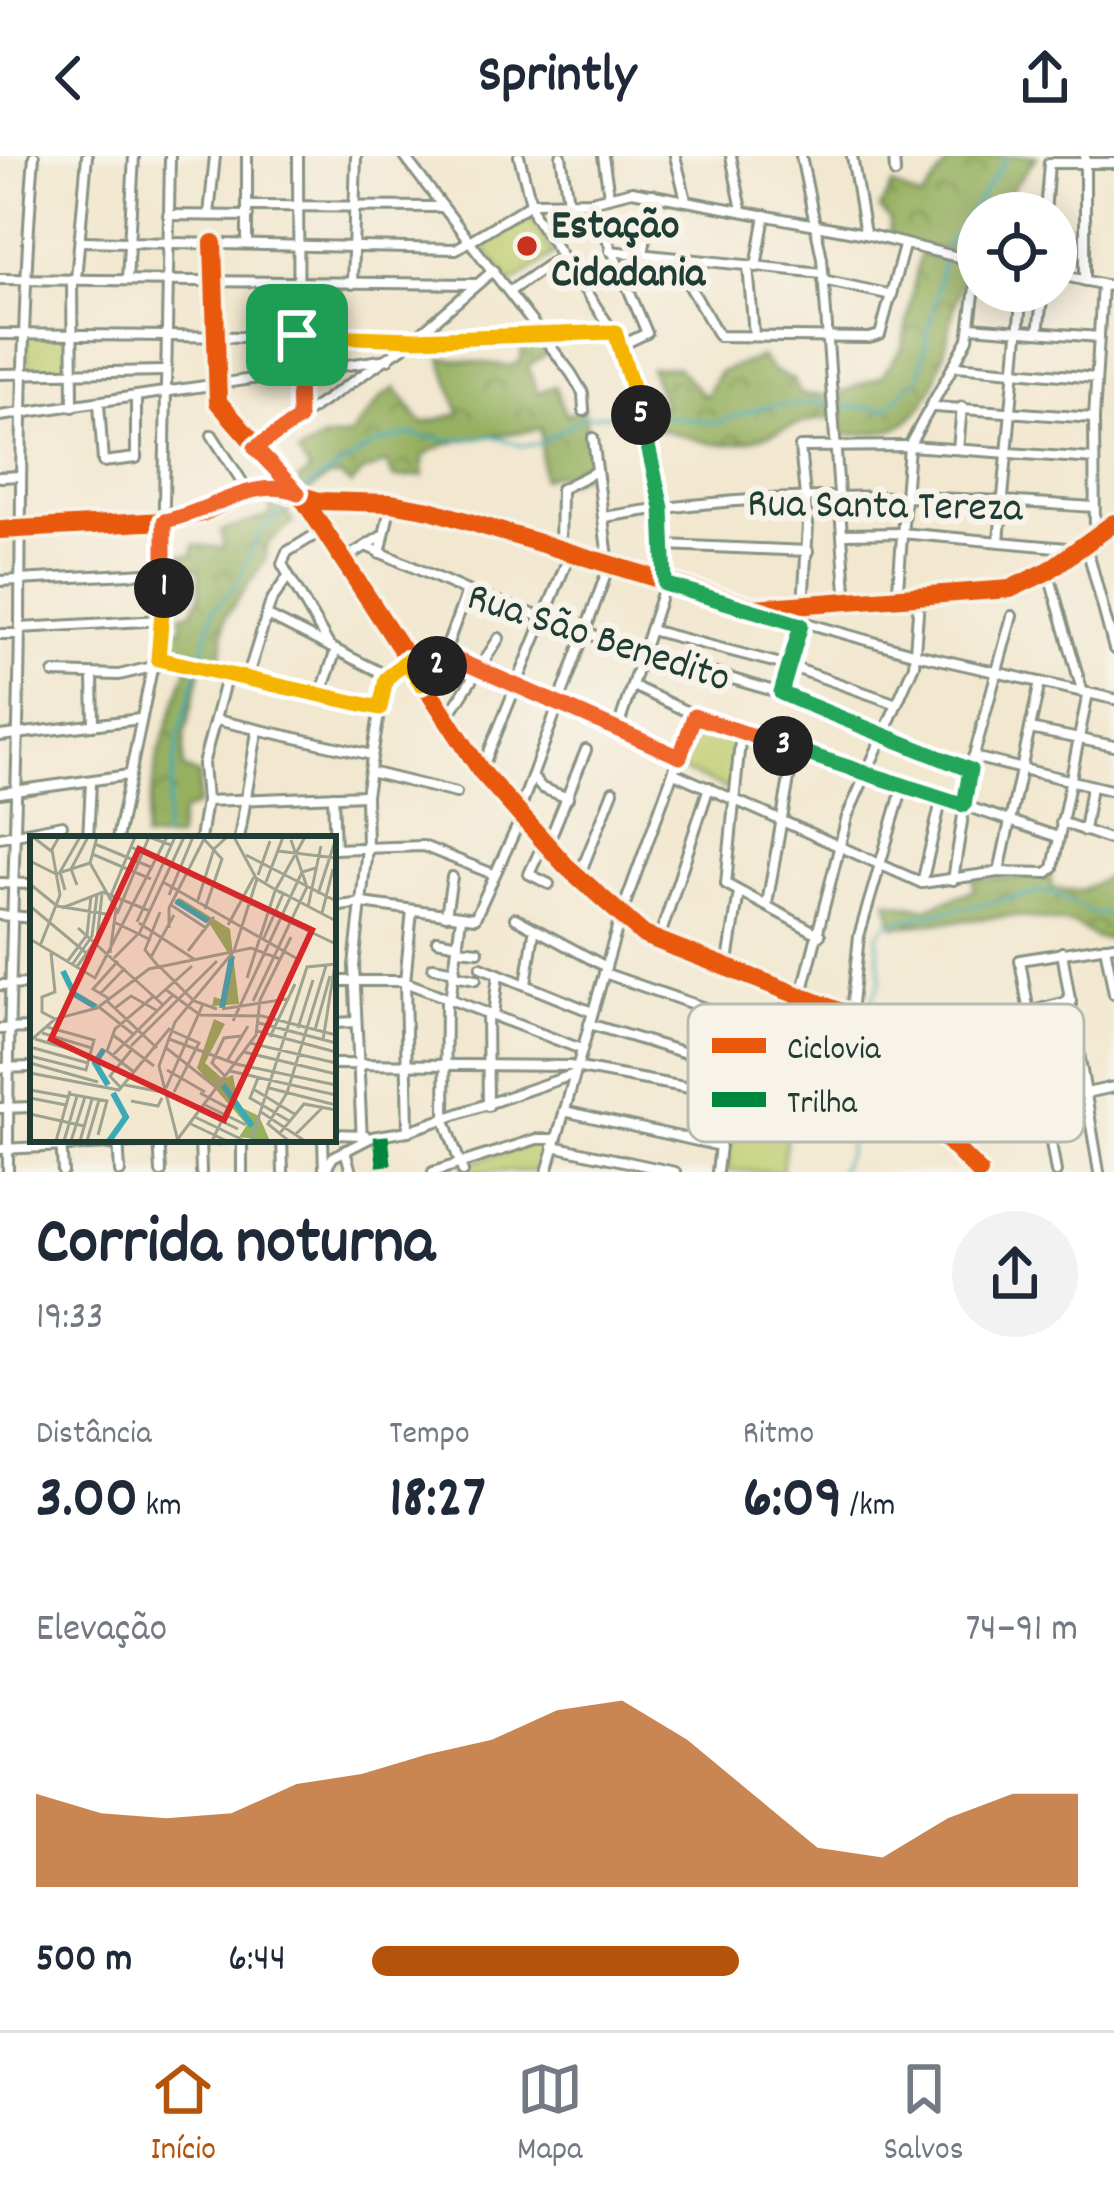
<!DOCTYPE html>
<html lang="pt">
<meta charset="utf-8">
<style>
:root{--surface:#fff;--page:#f2f2f3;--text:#1f2937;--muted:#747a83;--line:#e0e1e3;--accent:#b45309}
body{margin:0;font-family:Dekko,sans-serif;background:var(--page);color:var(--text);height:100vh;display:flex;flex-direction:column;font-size:45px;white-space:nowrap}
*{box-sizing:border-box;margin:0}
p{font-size:39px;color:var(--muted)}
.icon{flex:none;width:66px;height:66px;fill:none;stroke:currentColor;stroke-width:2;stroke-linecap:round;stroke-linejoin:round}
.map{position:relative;height:1016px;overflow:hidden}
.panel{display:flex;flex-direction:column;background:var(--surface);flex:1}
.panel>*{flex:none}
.tools{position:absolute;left:957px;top:36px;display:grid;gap:24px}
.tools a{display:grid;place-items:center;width:120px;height:120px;border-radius:50%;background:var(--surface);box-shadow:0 6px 30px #0003;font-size:60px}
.pin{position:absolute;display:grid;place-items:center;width:102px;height:102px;color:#fff;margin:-51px;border-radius:24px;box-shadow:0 6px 18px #0006}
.km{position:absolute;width:60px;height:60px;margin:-30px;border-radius:50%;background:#222;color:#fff;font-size:33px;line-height:60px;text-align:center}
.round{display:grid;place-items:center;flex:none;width:126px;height:126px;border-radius:63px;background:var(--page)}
.head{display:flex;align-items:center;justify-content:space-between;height:204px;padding:0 36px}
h1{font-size:66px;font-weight:700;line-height:90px}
.stats{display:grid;grid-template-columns:repeat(3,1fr);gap:18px;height:204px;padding:12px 36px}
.stats div{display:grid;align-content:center}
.stats b{font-size:60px;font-weight:700}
.stats small{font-size:33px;font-weight:400}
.stats p{font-size:33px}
.chart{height:336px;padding:24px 36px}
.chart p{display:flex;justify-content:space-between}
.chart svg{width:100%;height:216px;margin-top:12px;fill:var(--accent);opacity:.7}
ul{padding:0 36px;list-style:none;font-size:39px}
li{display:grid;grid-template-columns:192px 144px 1fr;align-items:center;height:90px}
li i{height:30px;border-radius:15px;background:var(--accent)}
header{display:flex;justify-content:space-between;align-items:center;height:156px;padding:0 36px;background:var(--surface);font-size:54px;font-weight:700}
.dock{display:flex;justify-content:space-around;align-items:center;height:168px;border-top:3px solid var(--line);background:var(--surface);font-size:33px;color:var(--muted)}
.dock a{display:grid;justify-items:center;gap:6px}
.dock .on{color:var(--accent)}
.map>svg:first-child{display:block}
.forest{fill:url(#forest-crowns);stroke:#5a764a;stroke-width:3}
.green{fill:#bdcc6e;stroke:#6e8451;stroke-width:3}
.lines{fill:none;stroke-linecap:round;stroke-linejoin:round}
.stream{stroke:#3aabb6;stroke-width:3}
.minor-casing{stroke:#889282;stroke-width:14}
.minor{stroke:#fff;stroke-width:8}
.quiet{stroke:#00873e;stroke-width:15;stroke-dasharray:30 15;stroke-linecap:butt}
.cycleway-casing{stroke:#f7f3e8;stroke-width:26}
.cycleway{stroke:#e8590c;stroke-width:18}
.split-1-casing{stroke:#fff;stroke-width:24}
.split-2-casing{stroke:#fff;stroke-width:24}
.split-3-casing{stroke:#fff;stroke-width:24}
.split-4-casing{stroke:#fff;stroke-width:24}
.split-5-casing{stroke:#fff;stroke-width:24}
.split-6-casing{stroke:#fff;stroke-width:24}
.split-1{stroke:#f0652b;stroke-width:15}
.split-2{stroke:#f5b400;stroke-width:15}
.split-3{stroke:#f0652b;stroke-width:15}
.split-4{stroke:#22a559;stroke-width:15}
.split-5{stroke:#22a559;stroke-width:15}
.split-6{stroke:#f5b400;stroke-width:15}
.poi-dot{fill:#c8321e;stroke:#f7f3e8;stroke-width:4.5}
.labels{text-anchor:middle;stroke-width:12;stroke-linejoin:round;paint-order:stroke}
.poi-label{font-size:42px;font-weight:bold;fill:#1f3d34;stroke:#f7f3e8;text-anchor:start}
.street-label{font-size:42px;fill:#1f3d34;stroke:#f7f3e8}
.inset-river{fill:none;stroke:#3aabb6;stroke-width:6}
.inset-road{fill:none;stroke:#9ea391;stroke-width:3}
.view{fill:#d62828;fill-opacity:0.15;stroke:#d62828;stroke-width:6}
.inset-edge{fill:none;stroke:#1f3d34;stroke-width:6}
.key{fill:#f7f3e8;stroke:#b6bcb2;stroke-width:3}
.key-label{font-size:33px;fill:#1f3d34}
</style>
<header><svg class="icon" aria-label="back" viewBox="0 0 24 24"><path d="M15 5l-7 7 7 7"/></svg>Sprintly<svg class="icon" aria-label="share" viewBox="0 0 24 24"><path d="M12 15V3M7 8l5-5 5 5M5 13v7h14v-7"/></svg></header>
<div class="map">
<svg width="1114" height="1016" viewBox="0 0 1114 1016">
<defs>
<pattern id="forest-crowns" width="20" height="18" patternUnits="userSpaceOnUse" patternTransform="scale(3)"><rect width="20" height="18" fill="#96b061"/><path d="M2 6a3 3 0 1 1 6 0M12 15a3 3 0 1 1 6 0" fill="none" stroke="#7a9051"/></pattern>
</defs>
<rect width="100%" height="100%" fill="#f7f3e8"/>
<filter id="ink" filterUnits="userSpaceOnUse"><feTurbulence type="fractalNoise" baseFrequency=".00833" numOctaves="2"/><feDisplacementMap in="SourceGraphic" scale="24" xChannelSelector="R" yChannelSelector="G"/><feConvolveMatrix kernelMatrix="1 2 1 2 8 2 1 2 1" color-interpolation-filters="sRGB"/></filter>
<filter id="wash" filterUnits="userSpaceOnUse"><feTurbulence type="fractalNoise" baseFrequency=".004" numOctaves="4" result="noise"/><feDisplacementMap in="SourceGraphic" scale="48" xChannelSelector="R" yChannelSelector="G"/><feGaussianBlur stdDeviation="2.7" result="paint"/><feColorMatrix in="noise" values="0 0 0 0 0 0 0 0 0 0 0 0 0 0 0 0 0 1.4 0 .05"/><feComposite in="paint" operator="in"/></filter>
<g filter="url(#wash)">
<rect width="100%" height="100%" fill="#f2e7cf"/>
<g class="forest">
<path d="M954 0H1037L994 57H978L974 100 889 84 890 63 880 53 893 29 921 44Z"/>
<path d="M920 97 969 109C943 156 952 243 897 271 882 279 858 278 841 280V236L881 221 902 192Z"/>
<path d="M538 185 546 198 528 210 537 237 555 230 566 260 583 250 594 312 567 326 556 318 542 323 541 272C505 282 449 278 423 301V320L394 322 386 307 363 316 351 329 340 320 329 321 308 336 294 328 310 315 298 298 323 283 350 280 383 240 396 232 422 267 460 258 441 202 510 210 521 205 522 186Z"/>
<path d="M761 201 773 215 794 224 800 238 832 240 834 261C798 263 767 284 732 288 702 291 677 273 649 273L645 255 664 251 650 212 677 211 705 241 719 216Z"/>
<path d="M296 339 300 345 286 356 293 367 268 387 265 404 225 462 221 510 164 500 168 474 182 472 181 458 192 456 200 439 199 413 183 411 180 398 193 399 194 389 224 392 221 375 270 360 271 349Z"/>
<path d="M187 512 201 515 185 577 183 612 200 620 198 649 182 657 177 683H144L158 599Z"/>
<path d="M1114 717V784L1095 782 1077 769 1016 760 894 770 887 745 926 752 974 734 973 723 1051 721 1052 732 1081 735Z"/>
</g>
<g class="green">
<path d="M526 56 554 98 511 128 481 87Z"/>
<path d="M26 178H69V213L26 214Z"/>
<path d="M699 567 735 582 732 635 680 614Z"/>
<path d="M735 935 791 942 782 1016 726 1015Z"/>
<path d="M533 987 548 990 542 1015 466 1016 463 1009Z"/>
</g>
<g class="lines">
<g class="stream">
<path d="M946 91 1008 0"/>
<path d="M840 250 886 253 919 220 943 105"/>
<path d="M646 257 716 267 766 250 831 246"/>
<path d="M302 335 375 288 408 279 454 284 493 280 523 290 539 288 582 261 635 256"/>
<path d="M200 508 214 452 237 428 259 378 294 343"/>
<path d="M163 683 179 579 197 516"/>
<path d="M864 863 881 824 877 779 889 766 1049 735 1095 758H1114"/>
<path d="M839 1016C868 962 831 935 859 873"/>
</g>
</g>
</g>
<g filter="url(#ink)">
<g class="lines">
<defs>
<g id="minor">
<path d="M247 0V88"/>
<path d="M298 0 299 261"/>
<path d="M404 0 571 217 583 237 584 255"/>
<path d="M519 0 534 59 622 189 662 352 665 428 617 575"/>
<path d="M561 0 568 45"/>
<path d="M603 0 609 39"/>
<path d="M675 0 686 44"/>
<path d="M731 0 742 54"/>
<path d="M801 0 822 102 847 449"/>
<path d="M852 0 865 78"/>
<path d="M894 0 895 17"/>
<path d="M591 45 647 177 622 189"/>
<path d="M248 50 443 51"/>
<path d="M1045 57 1049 7H1114"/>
<path d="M168 59 248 60"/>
<path d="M209 59 215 0"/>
<path d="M80 85 456 93 534 46 591 45 632 35 865 78 978 106"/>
<path d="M213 87 218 246 306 347 481 615 566 710 644 779 859 863 869 880 878 935 932 969 979 1016"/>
<path d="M610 95 822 117"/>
<path d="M643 98 653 38"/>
<path d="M673 102 719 180 869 182 880 179 904 90"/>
<path d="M748 110 754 179"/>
<path d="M756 111 765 59"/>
<path d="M1056 118 1114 131"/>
<path d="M0 123 476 128"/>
<path d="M72 123 73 251"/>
<path d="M76 123 87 0"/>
<path d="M127 124 134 0"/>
<path d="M823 124 892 139"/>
<path d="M1085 125V0"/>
<path d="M352 128 356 0"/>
<path d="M510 135 561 100"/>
<path d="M971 171 1099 181"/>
<path d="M1038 176 1043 135"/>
<path d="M0 178 415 183 615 176"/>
<path d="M956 210 1096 222"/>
<path d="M0 218 165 215"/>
<path d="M99 247 103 306 136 302V242"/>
<path d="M934 251 1094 262"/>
<path d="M0 260 388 203"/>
<path d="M212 279 248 335"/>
<path d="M255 292 408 188 494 114"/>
<path d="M958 293 962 251"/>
<path d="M0 321 21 320"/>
<path d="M604 361C769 332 928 339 1094 351"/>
<path d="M0 374 164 365 203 357 238 339 271 331 319 345 391 347 430 354 754 452 1010 433 1048 415 1114 367"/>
<path d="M323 374 287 396 282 408 330 491"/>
<path d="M843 378 901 377 1078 393"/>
<path d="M1095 381 1094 262 1102 129"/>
<path d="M999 385 1022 135"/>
<path d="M1086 388 1114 493"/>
<path d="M665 389 808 395"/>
<path d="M366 390 467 435 643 497 781 537 970 614"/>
<path d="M560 395 561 333 597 315"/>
<path d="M380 398 391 347"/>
<path d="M343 404 382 380"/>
<path d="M1048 415 1082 534"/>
<path d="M0 425 165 416"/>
<path d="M897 445 909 290 968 183 978 109"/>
<path d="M803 450 808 369 800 291 909 290 1094 303"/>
<path d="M761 454 916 498 1114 543"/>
<path d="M268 460 388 520"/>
<path d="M20 472 162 464"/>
<path d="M650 474 789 510 897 548"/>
<path d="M0 478H19"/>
<path d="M444 498 680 601"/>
<path d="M158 503 380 552"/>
<path d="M54 517 119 519 156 510"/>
<path d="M93 520 94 569"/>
<path d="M247 522 271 445 287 422"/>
<path d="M421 528 444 498 467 435"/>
<path d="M633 530 694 559 1058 681"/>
<path d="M781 537 801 469"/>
<path d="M321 538 336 494"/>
<path d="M216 564 372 599"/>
<path d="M445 565 499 482"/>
<path d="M1030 573 1114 590"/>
<path d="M741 575 726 728 820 779"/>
<path d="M0 580 140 563"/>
<path d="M973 601 1114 635"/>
<path d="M482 613 570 398"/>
<path d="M370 616 456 637"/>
<path d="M674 617 922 727 999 716 1047 717 1053 712 1088 537"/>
<path d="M532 621 542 632 568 642"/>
<path d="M0 637 129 619"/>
<path d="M333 640 335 693"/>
<path d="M206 645 366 639"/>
<path d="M518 659 609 410 593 282"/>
<path d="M1061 666 1114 685"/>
<path d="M1084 675 1091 630"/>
<path d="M0 681 62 669"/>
<path d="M88 683 91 626"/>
<path d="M117 683 162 464 170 0"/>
<path d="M200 683 206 645 203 608 227 518"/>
<path d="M239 683 257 576"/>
<path d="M544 686 529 718 549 728"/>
<path d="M547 690 586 594"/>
<path d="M333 693 423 690 493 718"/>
<path d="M999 716 1040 526"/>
<path d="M578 723 613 635"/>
<path d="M953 724 970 614 1012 460"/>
<path d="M0 727 33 728"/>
<path d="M922 727 942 641"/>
<path d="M767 748 794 594"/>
<path d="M333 751 362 747 475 762 521 662"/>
<path d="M0 759 33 762"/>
<path d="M446 759 452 721"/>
<path d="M515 762 606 811"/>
<path d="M437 784 458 788"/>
<path d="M658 786 709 631"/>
<path d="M1105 790 1114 838"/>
<path d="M458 793 478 795"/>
<path d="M1062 796 1099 1016"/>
<path d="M433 811 455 815"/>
<path d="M481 811 592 856"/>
<path d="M727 812 739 736"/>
<path d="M604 817 785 880"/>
<path d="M454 819 476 823"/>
<path d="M333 825H402L581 893"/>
<path d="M526 828 534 777"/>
<path d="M0 829 33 828"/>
<path d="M802 838 847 661 914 509 919 443"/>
<path d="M446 842 445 964 463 1016"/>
<path d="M450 844 461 762"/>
<path d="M1028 856 1071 845"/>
<path d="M851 857 859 780 903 630"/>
<path d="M487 858 488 950"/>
<path d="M493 860 498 818"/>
<path d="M333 867 356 866"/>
<path d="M589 868 776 924 784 916 787 834"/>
<path d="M0 873 33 872"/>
<path d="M333 908 569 910 717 937 725 945 717 1016"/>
<path d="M0 912 33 911"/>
<path d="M1045 946 1114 931"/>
<path d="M0 952 33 951"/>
<path d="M564 955 720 990"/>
<path d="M408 975 405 826 412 754"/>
<path d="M333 978 365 979"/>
<path d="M61 983 63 1016"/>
<path d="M118 983 120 1016"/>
<path d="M159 983 161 1016"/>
<path d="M200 983 201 1016"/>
<path d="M242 983V1016"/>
<path d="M282 983 283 1016"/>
<path d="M323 983 324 1013"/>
<path d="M362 985 354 810 367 692 366 639 384 527 406 505"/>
<path d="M553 990 675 1016"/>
<path d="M0 993 222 983"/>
<path d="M345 994 351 1016"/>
<path d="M8 1016C7 833 18 650 20 467 21 311 21 156 34 0"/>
<path d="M324 1016 333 1001 372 981 408 975 572 919"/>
<path d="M433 1016 537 983H555"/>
<path d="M547 1016 620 762 694 559"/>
<path d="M1056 1016 1020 804 1114 789"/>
</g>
</defs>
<use href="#minor" class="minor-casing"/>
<use href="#minor" class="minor"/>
<path class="quiet" d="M381 980 385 1016"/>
<defs>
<g id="cycleway">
<path d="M213 87 218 246 306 347 481 615 566 710 644 779 859 863 869 880 878 935 932 969 979 1016"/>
<path d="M0 374 164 365 203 357 238 339 271 331 319 345 391 347 430 354 754 452 1010 433 1048 415 1114 367"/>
</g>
</defs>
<use href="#cycleway" class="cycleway-casing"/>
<use href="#cycleway" class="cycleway"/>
</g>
</g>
<g class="lines" filter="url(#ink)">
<defs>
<path id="split-1" d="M164 432V365C208 357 254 319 298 337L255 292 299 263 297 179"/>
<path id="split-2" d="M164 432 158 503 380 552 386 523 406 505 421 528 437 510"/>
<path id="split-3" d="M437 510 444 498 680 601 694 560 783 590"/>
<path id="split-4" d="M783 590 964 649 970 614 802 546"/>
<path id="split-5" d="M641 259 662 352 665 428 801 469 781 537 802 546"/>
<path id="split-6" d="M297 179 415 183 615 176 641 259"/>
</defs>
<use href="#split-1" class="split-1-casing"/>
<use href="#split-2" class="split-2-casing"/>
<use href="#split-3" class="split-3-casing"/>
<use href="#split-4" class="split-4-casing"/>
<use href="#split-5" class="split-5-casing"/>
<use href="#split-6" class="split-6-casing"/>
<use href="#split-1" class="split-1"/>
<use href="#split-2" class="split-2"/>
<use href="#split-3" class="split-3"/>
<use href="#split-4" class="split-4"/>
<use href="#split-5" class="split-5"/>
<use href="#split-6" class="split-6"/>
</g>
<circle class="poi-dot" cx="527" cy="90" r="12"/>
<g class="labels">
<g class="poi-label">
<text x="551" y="81">Estação<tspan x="551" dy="48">Cidadania</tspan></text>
</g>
<g class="street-label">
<text transform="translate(885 346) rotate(1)" y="15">Rua Santa Tereza</text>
<text transform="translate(600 478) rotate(18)" y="15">Rua São Benedito</text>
</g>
</g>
<g transform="translate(30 680)">
<rect width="306" height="306" fill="#f2e7cf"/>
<path d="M150 62 200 93 209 168 182 170 184 161 193 164 200 120 179 87 144 65ZM184 183 195 188 175 227 193 243 203 239 208 270 229 280 240 305 209 301 217 289 167 232Z" fill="#96b061"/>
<path class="inset-river" d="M146 65 178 85M33 135 44 158 66 171M192 172 202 120M74 213 65 227 78 249M193 249 222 290M79 305 96 281 83 257"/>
<path class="inset-road" d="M3 1 21 15 29 1M67 1 60 27 86 73 80 117M204 1 226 42 251 57M173 2 192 23 175 73M65 8 123 32M101 11 306 108M248 15 306 22M62 18 121 43M216 19 306 65M0 25 26 38 60 27M228 39 240 5M133 46 271 125M236 46 253 1M0 48 27 70 76 78M47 49 41 33 58 1M246 53 275 1M35 54 30 36 50 1M249 55 306 85M288 58 306 2M139 59 163 1M79 64 105 1M167 67 184 13 197 1M141 69 176 92M0 70 61 121M278 71 291 10M32 72 73 56 120 75M292 77 303 33M87 78 119 1 141 9M84 86 121 104M107 86 145 1M109 87 164 123M198 89 224 41M48 92 132 168M139 92V72L175 1M0 103 65 142 137 1M233 104 253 58M10 110 30 59 22 14M158 115 184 81M21 117 25 156 12 161V176L25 183M121 121 144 79M84 122 110 96 154 1M37 126 57 99 61 60M42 129 62 100 67 59M128 130 115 114 130 76M129 130 164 165 187 173M46 132 67 103 72 58M217 142 245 55M135 153 170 179 232 180 306 199M70 158 95 132M78 162 63 153 88 125M126 162 162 130M76 164 127 212M223 165 277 51 261 4M69 171 103 198M85 172 101 160 126 174M192 173 257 163M203 185 272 36 286 32M229 187 306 207M268 192 283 144M285 194 300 140M142 195 169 207 144 256M227 195 306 216M12 197 62 212M83 199 124 230M240 201 265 148M5 203 60 219M139 203 206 228 306 249M293 204 306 122M0 205 25 183 67 172 119 133 221 112 250 123M220 207 306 227M101 210 187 125M0 211 58 227M135 211 187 252M214 216 306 238M0 220 56 234 64 204 17 191M82 220 142 160M197 225 218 190M0 227 68 246M137 234 175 256M200 235 306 259M104 236 77 215 85 193 124 160M0 237 89 254 140 192M195 240 182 227 194 202 211 200M228 242 220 262 261 286M95 249 132 256M91 252 80 240 103 212M136 252 173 168M239 252 306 269M223 253 266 279M0 254 39 261M170 257 198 272 182 305M39 258 77 265 68 299M0 262 36 269M101 265 128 270 132 262M175 269 216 289M170 275 208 293M231 276 275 305M0 278 54 290M165 281 215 305M161 288 197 305M250 297 274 268 306 274M266 298 292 272M147 304 226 199 230 164 261 101M26 305 40 255M34 305 47 260M41 305 55 261M50 305 62 263M57 305 69 264M148 305 129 230 145 186 204 115 227 43M221 305 277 131 306 128M259 305 238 288 257 257 296 130"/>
<path class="view" d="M109 13 282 94 194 284 21 203Z"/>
<rect width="306" height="306" class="inset-edge"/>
</g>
<rect x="688" y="848" width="396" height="138" rx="18" class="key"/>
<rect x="712" y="882" width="54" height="15" fill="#e8590c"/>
<rect x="712" y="936" width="54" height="15" fill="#00873e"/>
<g class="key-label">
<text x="787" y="902">Ciclovia</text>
<text x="787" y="956">Trilha</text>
</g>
</svg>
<div class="tools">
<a><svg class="icon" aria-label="locate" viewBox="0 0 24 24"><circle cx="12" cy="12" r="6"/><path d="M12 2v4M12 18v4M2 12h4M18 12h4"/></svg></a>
</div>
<div class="pin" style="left:297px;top:179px;background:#1e9e55"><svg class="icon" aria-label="arrive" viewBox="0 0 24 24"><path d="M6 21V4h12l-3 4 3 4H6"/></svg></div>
<b class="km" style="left:164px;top:432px">1</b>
<b class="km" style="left:437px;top:510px">2</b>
<b class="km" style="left:783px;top:590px">3</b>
<b class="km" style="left:641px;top:259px">5</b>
</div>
<section class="panel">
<div class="head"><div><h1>Corrida noturna</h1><p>19:33</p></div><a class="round"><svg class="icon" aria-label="share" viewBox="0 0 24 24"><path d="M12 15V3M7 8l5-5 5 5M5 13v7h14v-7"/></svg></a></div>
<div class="stats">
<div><p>Distância</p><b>3.00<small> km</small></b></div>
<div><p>Tempo</p><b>18:27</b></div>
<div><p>Ritmo</p><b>6:09<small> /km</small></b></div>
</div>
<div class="chart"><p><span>Elevação</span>74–91 m</p>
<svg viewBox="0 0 160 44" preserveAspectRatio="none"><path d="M0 44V25L10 29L20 30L30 29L40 23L50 21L60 17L70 14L80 8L90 6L100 14L110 25L120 36L130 38L140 30L150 25L160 25V44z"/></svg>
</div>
<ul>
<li><b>500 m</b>6:44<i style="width:52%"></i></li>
</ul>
</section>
<nav class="dock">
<a class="on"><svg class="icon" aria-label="home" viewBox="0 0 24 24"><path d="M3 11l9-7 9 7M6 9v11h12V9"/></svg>Início</a>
<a><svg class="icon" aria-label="map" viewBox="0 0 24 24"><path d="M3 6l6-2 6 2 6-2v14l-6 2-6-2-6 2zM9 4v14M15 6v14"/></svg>Mapa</a>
<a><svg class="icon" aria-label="saved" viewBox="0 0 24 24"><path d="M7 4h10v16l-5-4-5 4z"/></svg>Salvos</a>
</nav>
